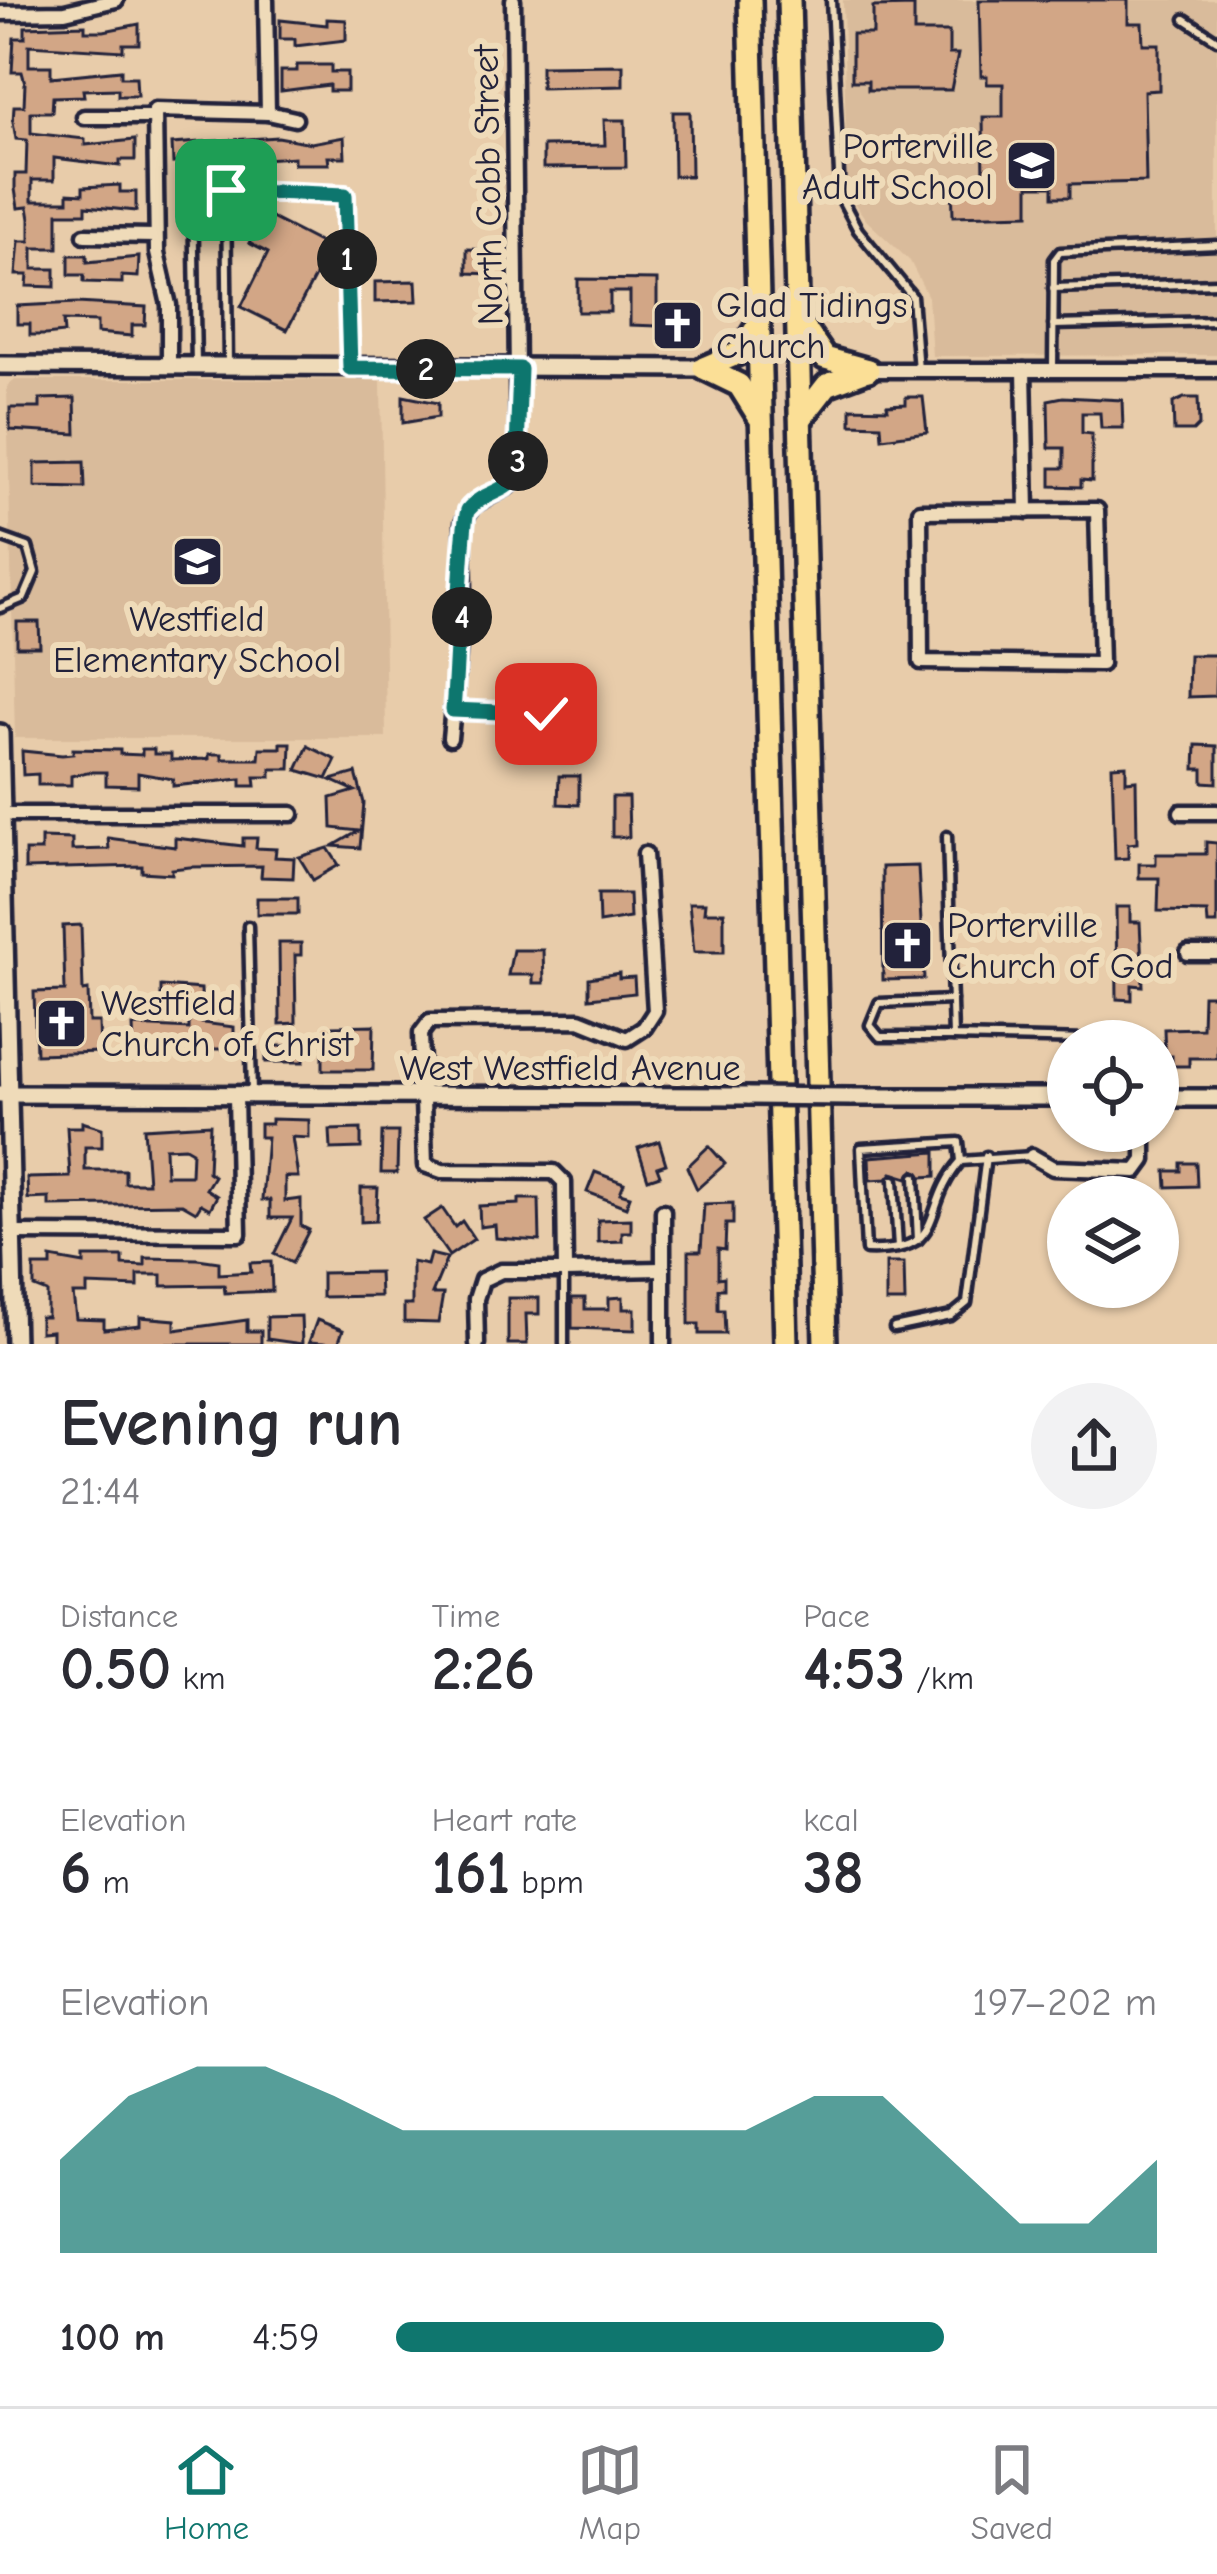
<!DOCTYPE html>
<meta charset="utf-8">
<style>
:root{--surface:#fff;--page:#f2f2f3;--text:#2b2b33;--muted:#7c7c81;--line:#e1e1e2;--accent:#0f766e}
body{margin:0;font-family:"Comic Neue",sans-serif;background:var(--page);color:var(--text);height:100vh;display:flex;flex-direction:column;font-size:45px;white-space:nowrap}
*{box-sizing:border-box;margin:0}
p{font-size:39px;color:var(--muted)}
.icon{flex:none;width:66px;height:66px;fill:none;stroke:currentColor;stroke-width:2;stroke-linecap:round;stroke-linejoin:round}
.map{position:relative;height:1344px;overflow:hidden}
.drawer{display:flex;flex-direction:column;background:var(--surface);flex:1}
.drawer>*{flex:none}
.fabs{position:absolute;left:1047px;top:1020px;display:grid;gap:24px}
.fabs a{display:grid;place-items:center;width:132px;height:132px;border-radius:50%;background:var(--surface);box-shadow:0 3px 9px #0004;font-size:60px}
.pin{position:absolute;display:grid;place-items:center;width:102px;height:102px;color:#fff;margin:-51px;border-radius:24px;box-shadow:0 6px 18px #0006}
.km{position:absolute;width:60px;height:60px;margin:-30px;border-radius:50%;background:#222;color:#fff;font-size:33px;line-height:60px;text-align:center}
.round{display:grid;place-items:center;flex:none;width:126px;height:126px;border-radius:63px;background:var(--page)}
.overview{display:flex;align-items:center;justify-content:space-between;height:204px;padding:0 60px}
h1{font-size:66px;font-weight:700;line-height:90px}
.metrics{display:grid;grid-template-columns:repeat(3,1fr);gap:18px;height:204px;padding:12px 60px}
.metrics div{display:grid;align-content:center}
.metrics b{font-size:60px;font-weight:700}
.metrics small{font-size:33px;font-weight:400}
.metrics p{font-size:33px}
.chart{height:336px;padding:24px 60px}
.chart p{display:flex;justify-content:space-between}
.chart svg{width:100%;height:216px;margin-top:12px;fill:var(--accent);opacity:.7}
ul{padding:0 60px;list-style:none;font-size:39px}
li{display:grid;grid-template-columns:192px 144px 1fr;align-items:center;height:90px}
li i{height:30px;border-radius:15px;background:var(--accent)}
.menu{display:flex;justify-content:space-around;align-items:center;height:168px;border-top:3px solid var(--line);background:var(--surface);font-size:33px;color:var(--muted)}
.menu a{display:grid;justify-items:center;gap:6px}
.menu .current{color:var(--accent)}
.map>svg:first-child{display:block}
.built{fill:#d9bb9b}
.building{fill:#d2a686;stroke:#22223b;stroke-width:3;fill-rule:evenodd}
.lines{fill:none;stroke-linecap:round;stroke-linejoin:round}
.service-casing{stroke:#22223b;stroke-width:15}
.minor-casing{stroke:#22223b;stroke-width:21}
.tertiary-casing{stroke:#22223b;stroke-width:24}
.motorway-casing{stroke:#22223b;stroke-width:30}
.service{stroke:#efdbb9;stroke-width:6}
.minor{stroke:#efdbb9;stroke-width:12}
.tertiary{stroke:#efdbb9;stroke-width:15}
.motorway{stroke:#fbdf96;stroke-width:21}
.tertiary-bridge-casing{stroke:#22223b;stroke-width:24;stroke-linecap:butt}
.tertiary-bridge{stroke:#efdbb9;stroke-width:15}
.route-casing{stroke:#fff;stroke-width:24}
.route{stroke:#0f766e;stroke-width:15}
.labels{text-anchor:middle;stroke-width:12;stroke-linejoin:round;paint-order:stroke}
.poi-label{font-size:36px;fill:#22223b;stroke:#efdbb9;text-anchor:start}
.street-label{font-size:36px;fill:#22223b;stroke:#efdbb9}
</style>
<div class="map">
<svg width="1217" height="1344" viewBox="0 0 1217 1344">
<rect width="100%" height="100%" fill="#e8ccaa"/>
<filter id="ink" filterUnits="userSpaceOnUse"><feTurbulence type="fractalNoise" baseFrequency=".00833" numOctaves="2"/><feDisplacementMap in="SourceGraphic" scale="24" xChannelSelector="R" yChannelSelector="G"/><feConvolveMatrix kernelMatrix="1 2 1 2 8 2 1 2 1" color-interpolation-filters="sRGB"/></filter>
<g filter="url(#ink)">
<g class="built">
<path d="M843 0H1217V355L932 356 928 297 910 261 867 221 847 193Z"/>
<path d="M15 380H381L386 738H15L7 387Z"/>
</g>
<g class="building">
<path d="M979 0H1128V23H1142L1143 44H1159V90L1144 91 1146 182 1070 184V197H1053V186H1029V214L953 216 952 180 984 179 983 117H1003V84H987V76H981Z"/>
<path d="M914 6V32H949V54H958L951 90H868V81H852V34H873V7Z"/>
<path d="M327 19 346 20V40L295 46V39H280V20L327 25Z"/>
<path d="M139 24V44H123V51L29 45V66H51V77L121 70V77H136L137 96H118V89L83 90 84 96 53 97 52 112H31V133L85 139V145L135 140V160H120V166L54 158V180H32V201H68V193L83 194V187L120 185V192H136V211L86 206V213H58V248H33V269H55V287L27 286 28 275H16L19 241H30V219L28 207 18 208 15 189V174H26L27 140 16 139 13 122 14 106H24L25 83 22 72H12L14 38H25V27L85 25V31H104Z"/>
<path d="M297 65H331V72H347V91H329V85L281 91V71H297Z"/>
<path d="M623 65V86L541 88V66Z"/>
<path d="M673 112H690L691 176H674Z"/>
<path d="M604 120H625L626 167 543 168V146L605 145Z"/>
<path d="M278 137 311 143 344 137 345 157H328L329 164H294V157L248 160V156L173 163 172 144Z"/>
<path d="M264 214 330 248 287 330 241 307 268 253 249 243Z"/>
<path d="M467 249 493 250V274L467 273Z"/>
<path d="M69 255H87V262L139 257 138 277 122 276V283L84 282V275H69Z"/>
<path d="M578 279 657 280V326L630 325V292H610V312H578Z"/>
<path d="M416 281 417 301 375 302V282Z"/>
<path d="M77 303 146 307 145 325H132V336L97 333V322L63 321 64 333 45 335H30V324H17V306Z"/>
<path d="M403 396 438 403V417L403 423Z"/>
<path d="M906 397H923L927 432 882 438 881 425 851 424V408L888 409 887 405 906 404Z"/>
<path d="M1063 397 1122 400 1123 428H1101L1100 413H1082V433L1092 434V481L1081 480V487L1051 486V468H1064V448H1049L1048 400Z"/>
<path d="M75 398 76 434 10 430V408H40V399Z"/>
<path d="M1184 398H1198L1199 425 1193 431H1174L1173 403Z"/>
<path d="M84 462 85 488 35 487V463Z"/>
<path d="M17 622H39L40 647H17Z"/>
<path d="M1189 655H1216L1215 696 1188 697Z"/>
<path d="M281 743H291L290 769H271V777H255L256 786H241V779L173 786V779L138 773V786L106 785V772H87L71 776V785H38V774L23 775 22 751 62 755 73 754V749L120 750V754L142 755V749H154V754H171V760L209 759V754H222V759H259L260 748H281Z"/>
<path d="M1196 745 1217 746V783L1203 782V769H1195Z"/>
<path d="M308 746 336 760 327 779 297 770Z"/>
<path d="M1126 765V781L1136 780 1137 843 1128 844V858L1115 859 1112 766Z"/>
<path d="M356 773 364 803 360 848 333 846 359 831 332 828 331 798 355 791 331 780Z"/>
<path d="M559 776H579V805L558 804Z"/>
<path d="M612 797H628L629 837H612Z"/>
<path d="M41 838 72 839V850L109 849 108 838 175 847V838L243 846V838H257L256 848 276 849 275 857 294 858 293 878 261 877 262 866 190 867 172 869V874L142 872V866L25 869V851H41Z"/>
<path d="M1206 842 1217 843V924H1208L1207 912 1158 911 1159 878H1139V864H1156V854H1206Z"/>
<path d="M328 848 339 865 313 880 299 857Z"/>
<path d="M918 866 924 979 883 980 882 867Z"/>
<path d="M598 894H629L630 918 599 923Z"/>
<rect x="257" y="898" width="41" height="16"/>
<path d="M689 903H705L704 912H724V952H694Z"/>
<path d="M1116 907H1130V922H1140L1143 986 1132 985V1000L1117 999Z"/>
<path d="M81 925 83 991 88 990 89 1022H99L100 1052 36 1054 34 992 65 991 63 926Z"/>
<path d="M279 943H301V955H295L296 1023 280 1024Z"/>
<path d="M513 950H543L544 983H533V975H508Z"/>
<path d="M619 973V978L634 977 635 993 589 998V978Z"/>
<path d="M161 986 201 989 202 1023 234 1027V1049H134L133 1026 189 1029V1003L161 1002Z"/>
<path d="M1203 995H1217V1058H1189V1066H1172V1056H1165L1164 1029 1202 1028Z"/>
<path d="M374 1025 373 1070H323V1037H333V1026Z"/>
<rect x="266" y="1046" width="38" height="16"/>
<path d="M271 1119 309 1120V1138L292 1137 298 1177H285V1201L301 1199V1226L309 1230 292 1263 274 1254 292 1218H270V1200H262L267 1137H260V1124H271Z"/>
<path d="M82 1122 102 1128V1147H85V1170H125V1183H148L144 1128 210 1124 208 1172 214 1176 206 1189 217 1196 210 1209 201 1204 196 1212 182 1204 49 1206V1198L28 1199 27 1178 70 1177 67 1127H82ZM185 1147 192 1151 191 1175H166L165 1148Z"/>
<path d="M361 1129V1148L331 1149 330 1130Z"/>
<path d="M382 1132H398L397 1173H381Z"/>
<path d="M659 1141 666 1164 657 1167 660 1175 648 1179 638 1148Z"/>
<path d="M709 1146 725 1164 697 1189 687 1167Z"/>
<path d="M936 1152V1176L922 1177 914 1170 908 1178 892 1173 887 1179 870 1180 869 1157Z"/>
<path d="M1181 1163H1196L1197 1186 1167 1187 1166 1171H1181Z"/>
<path d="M595 1172 624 1183 620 1193 630 1196 626 1207 587 1192Z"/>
<path d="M361 1188H378L376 1221 361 1222Z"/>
<path d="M519 1199H539L540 1241 496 1238 495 1225 480 1227 479 1206 519 1204Z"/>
<path d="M733 1203V1224H726L725 1250 718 1249V1278L724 1277V1289H718V1310H724L725 1334H699V1324H689V1251H701L704 1204Z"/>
<path d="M442 1208 455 1227 462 1221 474 1239 449 1256 424 1220Z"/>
<path d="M631 1219V1232H622V1241L598 1242V1220Z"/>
<path d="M430 1254 447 1258 432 1294H443L438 1323 404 1322V1305H412V1262L427 1265Z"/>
<path d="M84 1257H123V1265L145 1266V1258L198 1259 219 1262V1274L251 1272 250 1263 271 1262 272 1291 225 1293 224 1285 162 1286V1275H138V1287L87 1285V1294H73L76 1319 104 1320V1329L140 1325V1317L175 1320V1330L247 1320V1331H261V1344H52V1331L40 1332V1317H47V1292L34 1287V1266H51V1258L84 1264Z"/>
<path d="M886 1263H904L905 1302H886Z"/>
<path d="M379 1272 380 1296 322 1297V1273Z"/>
<path d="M623 1297V1309H635V1330L572 1328V1298H585V1309H609V1298Z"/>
<path d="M508 1298H539V1314H526L527 1344H508Z"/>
<path d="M301 1316 302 1344 267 1339V1317Z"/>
<path d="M317 1320 343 1330 338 1344 309 1342Z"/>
</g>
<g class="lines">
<defs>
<g id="service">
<path d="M831 0 840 196 858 230 912 296 918 370"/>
<path d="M1185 19 1217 40"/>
<path d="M226 189 228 366"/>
<path d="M1053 288 1217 283"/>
<path d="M1053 325 1217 321"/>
<path d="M196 366 193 193 204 189 345 195 349 364"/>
<path d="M1053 367 1054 260 1060 252 1217 245"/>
<path d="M0 537 28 547 35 572 24 598 0 608"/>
<path d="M947 836 953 1037 1132 1041"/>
<path d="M248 926 252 1093"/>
<path d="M952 1000 879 1003 870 1025 880 1037H953"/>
<path d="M961 1161 959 1142 861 1148 866 1250C950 1253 919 1208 961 1161L1032 1156"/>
<path d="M915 1177 918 1240"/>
<path d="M894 1180 898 1248"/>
<path d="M894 1328 951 1316 967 1303 986 1156"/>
<path d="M564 1344V1274"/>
</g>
<g id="minor">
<path d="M266 0 268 113"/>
<path d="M0 13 65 12 116 0"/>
<path d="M84 117H155"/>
<path d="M85 235 156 236"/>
<path d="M169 367V305L157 253 155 110 268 113 295 119"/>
<path d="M868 370H1217"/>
<path d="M1024 370 1027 511"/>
<path d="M1097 510 1101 664 921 662 920 511Z"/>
<path d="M453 710 546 714"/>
<path d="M450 738 464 594 463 522 473 505 509 486 518 471 513 0"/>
<path d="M1181 812H1217"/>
<path d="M2 814H292"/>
<path d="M1188 953H1217"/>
<path d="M1032 1156 1053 1168 1136 1171 1144 1160V1131"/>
<path d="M663 1211V1344"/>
<path d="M11 1233 239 1234 236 1096"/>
<path d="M565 1271 661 1269"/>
<path d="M477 1344 476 1299 482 1280 501 1271H565L564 1182 554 1172 442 1171 425 1165 421 1033 430 1021 580 1020 627 1039 644 1028 655 1011 645 854"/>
</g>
<g id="tertiary">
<path d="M0 365 704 368"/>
<path d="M0 733 15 1344"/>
<path d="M0 1094 749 1096"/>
<path d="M850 1097H1068"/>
<path d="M1158 1098H1217"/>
</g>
<g id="motorway">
<path d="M750 0 786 1344"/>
<path d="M789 0 825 1344"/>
<path d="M800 322 825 358 868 370"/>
<path d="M704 368 739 385 759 417"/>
<path d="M704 368 741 352 758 325"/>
<path d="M803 416 827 385 867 370"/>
</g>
</defs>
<use href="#service" class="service-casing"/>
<use href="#minor" class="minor-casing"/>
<use href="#tertiary" class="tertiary-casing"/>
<use href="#motorway" class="motorway-casing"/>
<use href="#service" class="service"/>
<use href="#minor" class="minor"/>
<use href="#tertiary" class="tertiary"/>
<use href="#motorway" class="motorway"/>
<defs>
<path id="tertiary-bridge" d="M749 1096 850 1097"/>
</defs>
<use href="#tertiary-bridge" class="tertiary-bridge-casing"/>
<use href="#tertiary-bridge" class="tertiary-bridge"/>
</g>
</g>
<g class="lines" filter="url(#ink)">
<defs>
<path id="route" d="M226 190 345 195 350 368 520 369 516 478C503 493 480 494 468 510 462 518 456 684 453 710L546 714"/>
</defs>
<use href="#route" class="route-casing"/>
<use href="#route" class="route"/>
</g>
<defs>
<symbol id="school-square" viewBox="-11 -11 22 22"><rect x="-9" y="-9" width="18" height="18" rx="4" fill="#22223b" stroke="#efdbb9"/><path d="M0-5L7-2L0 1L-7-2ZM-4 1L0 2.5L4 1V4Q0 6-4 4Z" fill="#fff"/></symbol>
<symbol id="church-square" viewBox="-11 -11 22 22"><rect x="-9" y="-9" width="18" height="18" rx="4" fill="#22223b" stroke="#efdbb9"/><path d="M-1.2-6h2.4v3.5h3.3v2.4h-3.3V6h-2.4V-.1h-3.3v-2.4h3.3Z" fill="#fff"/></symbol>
</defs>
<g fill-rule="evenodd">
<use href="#school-square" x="1002" y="136" width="59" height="59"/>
<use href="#church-square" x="648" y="296" width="59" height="59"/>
<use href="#school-square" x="168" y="532" width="59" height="59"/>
<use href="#church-square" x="878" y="916" width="59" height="59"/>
<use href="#church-square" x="32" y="994" width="59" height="59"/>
</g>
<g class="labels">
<g class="poi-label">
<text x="993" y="158" text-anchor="end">Porterville<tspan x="993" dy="41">Adult School</tspan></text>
<text x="716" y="317">Glad Tidings<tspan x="716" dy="41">Church</tspan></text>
<text x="197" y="631" text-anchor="middle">Westfield<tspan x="197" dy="41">Elementary School</tspan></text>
<text x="947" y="937">Porterville<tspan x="947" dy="41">Church of God</tspan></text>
<text x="101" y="1015">Westfield<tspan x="101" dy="41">Church of Christ</tspan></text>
</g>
<g class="street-label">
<text transform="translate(487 185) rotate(-91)" y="13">North Cobb Street</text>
<text x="570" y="1080">West Westfield Avenue</text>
</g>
</g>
</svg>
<div class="fabs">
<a><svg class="icon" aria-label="locate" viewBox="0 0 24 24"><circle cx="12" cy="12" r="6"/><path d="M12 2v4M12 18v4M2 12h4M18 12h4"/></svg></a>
<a><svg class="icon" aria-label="layers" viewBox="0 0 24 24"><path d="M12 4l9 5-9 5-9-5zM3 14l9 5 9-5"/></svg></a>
</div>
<div class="pin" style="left:226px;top:190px;background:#1e9e55"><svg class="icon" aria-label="arrive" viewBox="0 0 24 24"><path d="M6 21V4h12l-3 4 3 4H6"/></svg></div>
<div class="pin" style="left:546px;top:714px;background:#d93025"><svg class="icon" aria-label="check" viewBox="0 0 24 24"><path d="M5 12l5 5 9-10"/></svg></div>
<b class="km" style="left:347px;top:259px">1</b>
<b class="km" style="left:426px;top:369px">2</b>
<b class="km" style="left:518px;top:461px">3</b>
<b class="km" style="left:462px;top:617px">4</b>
</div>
<section class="drawer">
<div class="overview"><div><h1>Evening run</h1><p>21:44</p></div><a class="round"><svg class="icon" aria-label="share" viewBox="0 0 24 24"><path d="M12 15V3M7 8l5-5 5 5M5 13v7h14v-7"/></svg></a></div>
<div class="metrics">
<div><p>Distance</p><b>0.50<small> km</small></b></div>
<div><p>Time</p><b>2:26</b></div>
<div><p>Pace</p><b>4:53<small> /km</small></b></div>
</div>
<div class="metrics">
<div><p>Elevation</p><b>6<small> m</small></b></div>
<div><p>Heart rate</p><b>161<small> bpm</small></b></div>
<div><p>kcal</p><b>38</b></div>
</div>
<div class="chart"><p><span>Elevation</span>197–202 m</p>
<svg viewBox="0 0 160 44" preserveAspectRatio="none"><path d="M0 44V25L10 12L20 6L30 6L40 12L50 19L60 19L70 19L80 19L90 19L100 19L110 12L120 12L130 25L140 38L150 38L160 25V44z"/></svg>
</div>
<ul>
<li><b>100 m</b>4:59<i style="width:72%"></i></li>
</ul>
</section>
<nav class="menu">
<a class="current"><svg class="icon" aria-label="home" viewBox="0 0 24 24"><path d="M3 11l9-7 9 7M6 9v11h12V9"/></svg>Home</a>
<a><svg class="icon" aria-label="map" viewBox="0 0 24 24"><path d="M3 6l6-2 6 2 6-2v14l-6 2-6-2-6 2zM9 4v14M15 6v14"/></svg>Map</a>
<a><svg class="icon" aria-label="saved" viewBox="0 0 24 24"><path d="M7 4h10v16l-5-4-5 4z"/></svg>Saved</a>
</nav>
